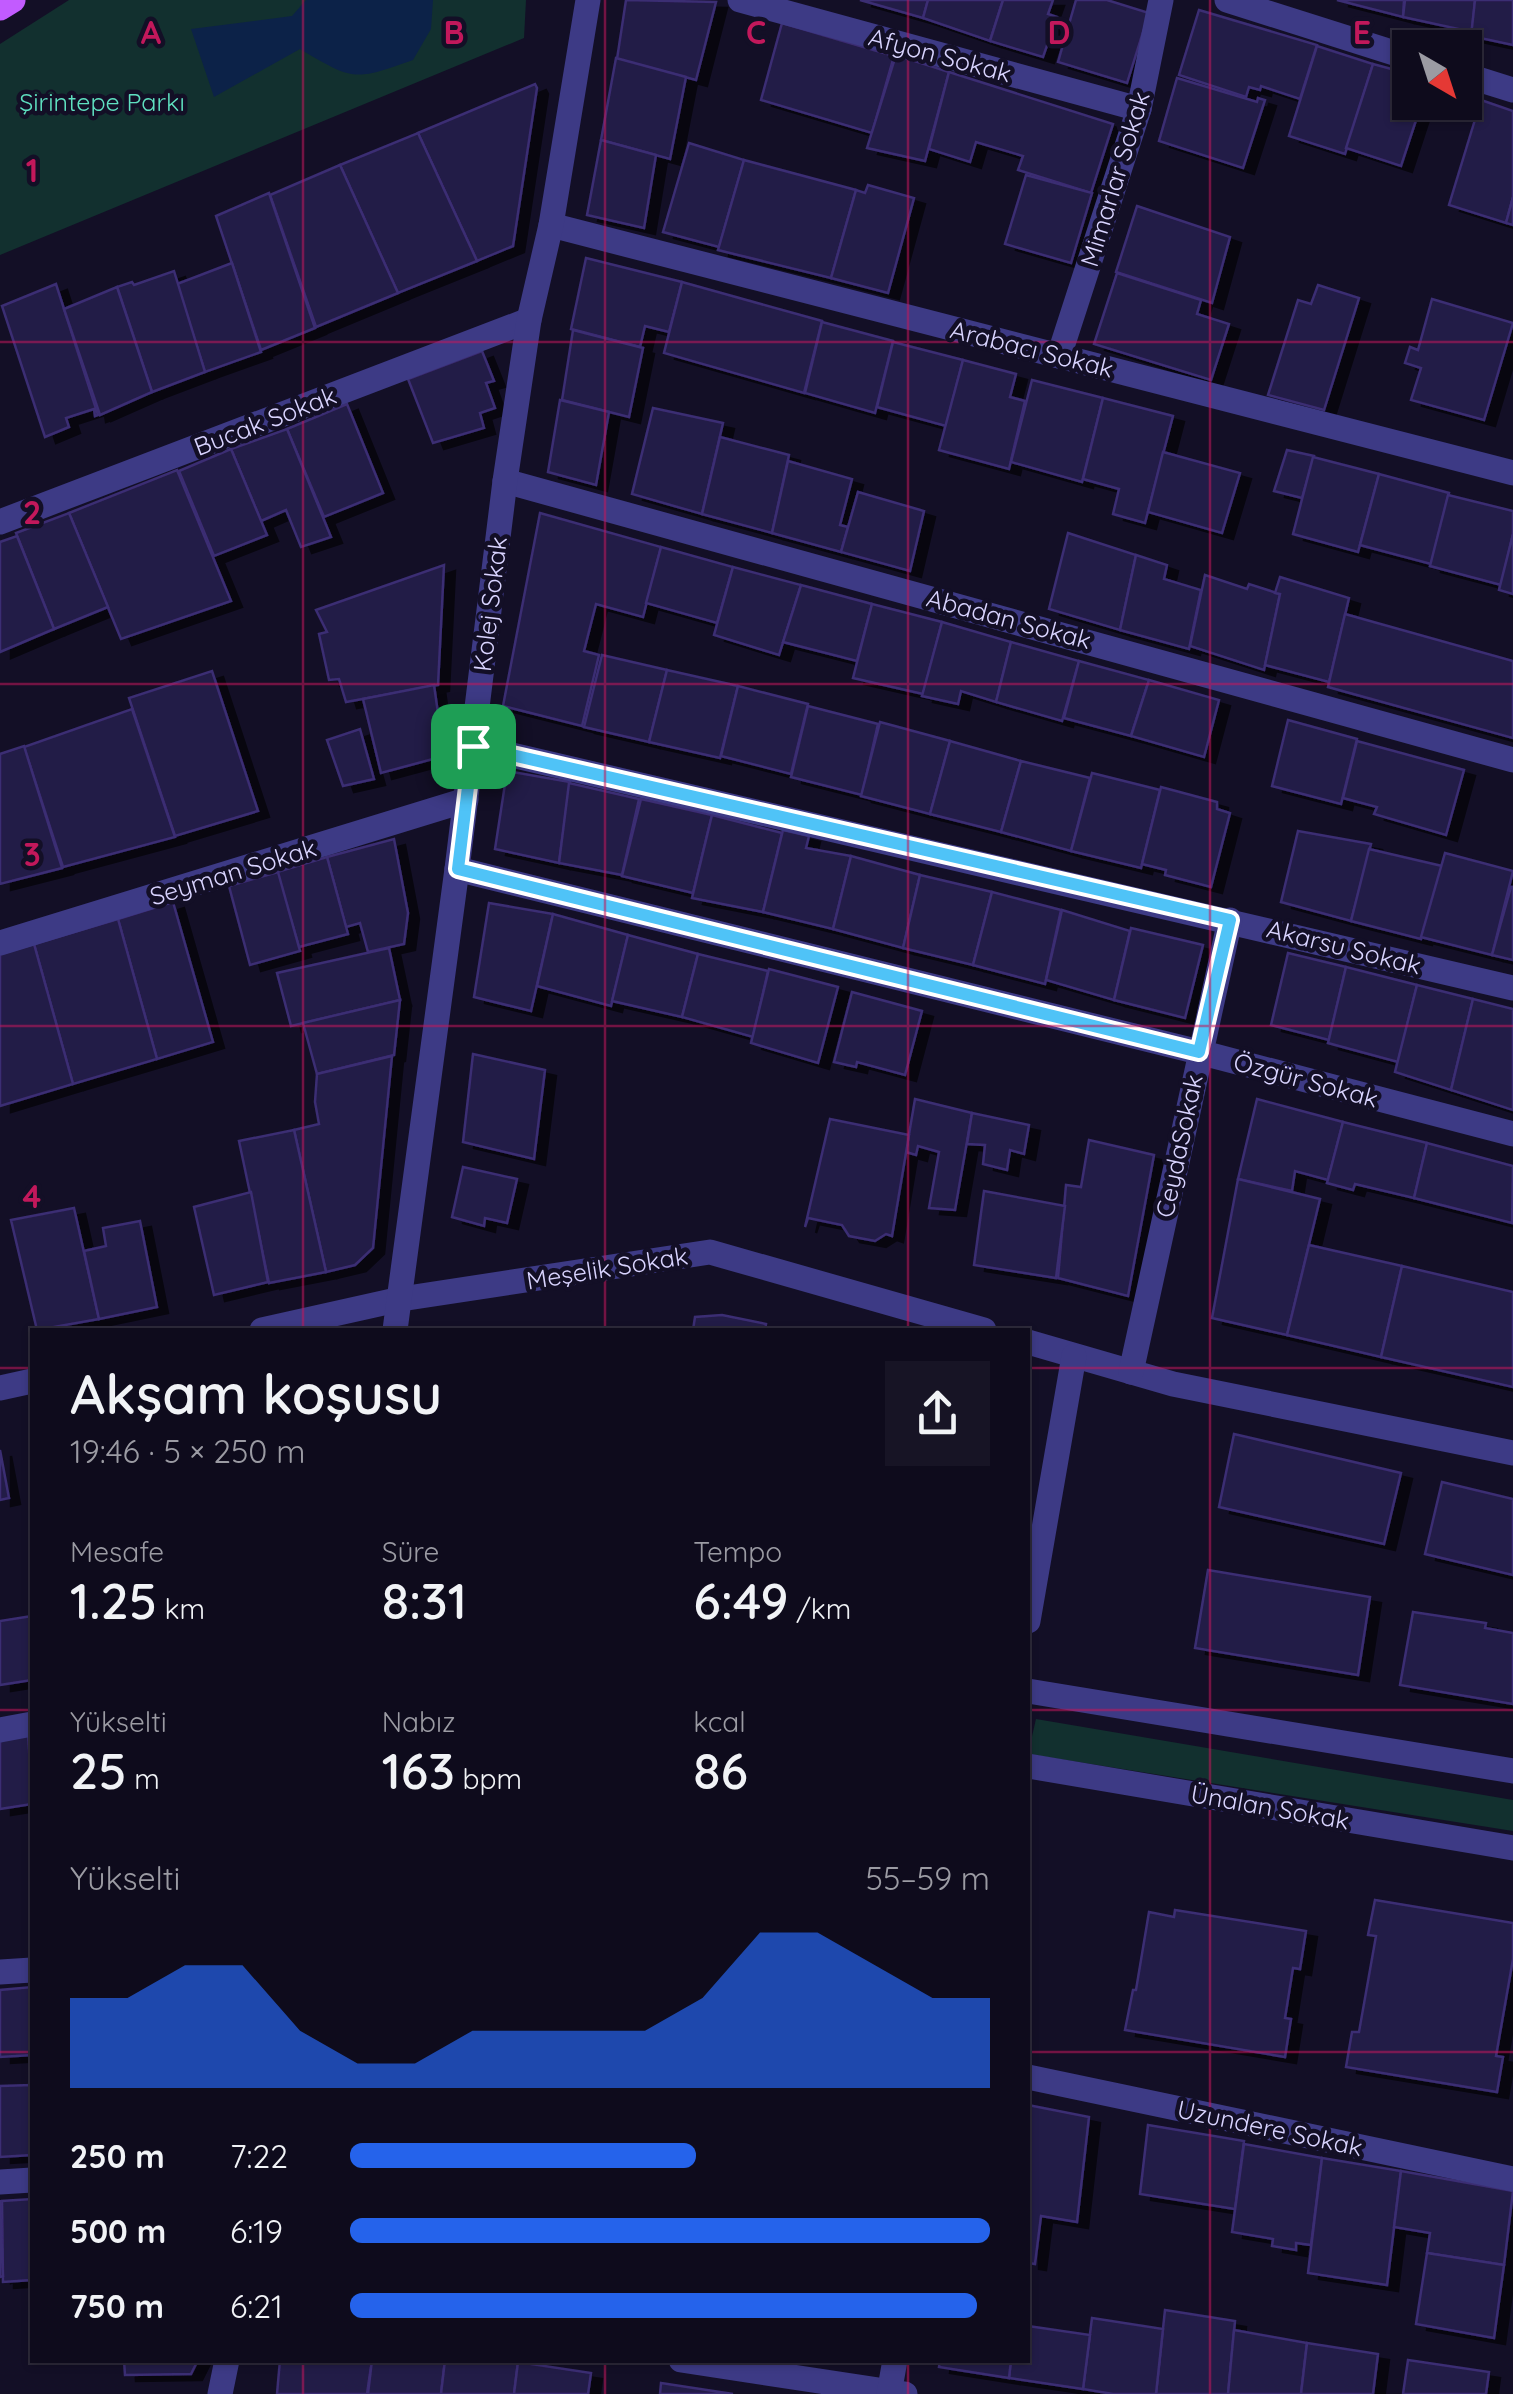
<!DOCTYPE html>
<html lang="tr">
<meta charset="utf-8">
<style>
:root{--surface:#0e0b1c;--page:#171425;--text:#f1f3f6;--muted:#9b9ba3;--line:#2e2b3b;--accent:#2563eb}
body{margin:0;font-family:Quicksand,sans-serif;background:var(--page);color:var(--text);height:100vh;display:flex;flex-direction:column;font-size:38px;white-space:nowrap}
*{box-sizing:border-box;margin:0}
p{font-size:32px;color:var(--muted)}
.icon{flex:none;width:55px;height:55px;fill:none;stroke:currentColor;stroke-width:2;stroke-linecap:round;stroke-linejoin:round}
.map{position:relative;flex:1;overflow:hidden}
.side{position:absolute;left:30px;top:1328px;width:1000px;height:1035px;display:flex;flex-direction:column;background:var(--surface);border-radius:0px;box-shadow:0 2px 8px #0004,0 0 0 2px var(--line)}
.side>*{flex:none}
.needle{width:65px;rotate:141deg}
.controls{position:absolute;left:1392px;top:30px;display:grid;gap:20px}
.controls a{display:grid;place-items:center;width:90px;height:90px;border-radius:0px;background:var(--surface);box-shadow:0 2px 8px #0004,0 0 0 2px var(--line);font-size:50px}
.pin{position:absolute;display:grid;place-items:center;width:85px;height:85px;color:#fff;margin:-42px;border-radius:20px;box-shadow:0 5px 15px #0006}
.round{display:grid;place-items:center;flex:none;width:105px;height:105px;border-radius:0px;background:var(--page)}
.headline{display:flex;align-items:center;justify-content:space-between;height:170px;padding:0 40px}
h1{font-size:55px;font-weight:600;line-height:75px}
.figures{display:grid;grid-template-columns:repeat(3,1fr);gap:15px;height:170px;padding:10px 40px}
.figures div{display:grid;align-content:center}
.figures b{font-size:50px;font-weight:600}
.figures small{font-size:28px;font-weight:400}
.figures p{font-size:28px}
.chart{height:280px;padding:20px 40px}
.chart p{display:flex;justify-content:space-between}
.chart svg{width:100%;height:180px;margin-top:10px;fill:var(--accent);opacity:.7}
ul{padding:0 40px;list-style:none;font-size:32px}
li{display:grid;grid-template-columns:160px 120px 1fr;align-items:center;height:75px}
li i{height:25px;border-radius:12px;background:var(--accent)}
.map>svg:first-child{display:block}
.green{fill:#12302f}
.water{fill:#0c2248}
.building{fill:#241b47;stroke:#3b2d73;stroke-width:2.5;filter:url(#shadow)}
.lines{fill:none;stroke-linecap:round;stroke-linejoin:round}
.minor{stroke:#3d3a85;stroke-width:25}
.major{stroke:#c25bff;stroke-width:25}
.route-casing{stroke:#fff;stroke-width:20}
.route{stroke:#4fc3f7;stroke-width:12}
.grid{fill:none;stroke:#c2185b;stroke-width:2.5;stroke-opacity:0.55}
.labels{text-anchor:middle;stroke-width:9;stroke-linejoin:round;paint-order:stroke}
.street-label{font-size:25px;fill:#d9d4ff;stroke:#130f26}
.park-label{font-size:25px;fill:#5fe0c0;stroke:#130f26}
.grid-label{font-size:32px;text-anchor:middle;font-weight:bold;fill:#c2185b;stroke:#130f26;stroke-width:9;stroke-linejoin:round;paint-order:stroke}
</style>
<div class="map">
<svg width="1513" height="2394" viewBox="0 0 1513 2394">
<defs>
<filter id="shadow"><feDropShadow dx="11" dy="6" stdDeviation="0" flood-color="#0009"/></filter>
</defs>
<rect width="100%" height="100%" fill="#130f26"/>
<g class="green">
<path d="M69 0H526L524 38 0 255V44Z"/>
<path d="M1036 1719 1513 1800V1831L1028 1754Z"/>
</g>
<path class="water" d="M306 0H433L431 29 413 60C354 81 354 81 300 49L214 97 191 29 292 16Z"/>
<g class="building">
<path d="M626 0 716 2 696 80 617 59Z"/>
<path d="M860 0H928L923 18Z"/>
<path d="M928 0H1003L990 41 923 18Z"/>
<path d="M1003 0H1053L1048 14 1057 17 1043 57 990 41Z"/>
<path d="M1076 0H1107L1149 13 1127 83 1058 62Z"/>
<path d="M1337 0H1404L1403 17Z"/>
<path d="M1405 0H1475L1472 32 1403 17Z"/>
<path d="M1475 0H1513V45L1471 36Z"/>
<path d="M1199 10 1317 45 1300 99 1261 86 1260 90 1249 87 1246 97 1179 75Z"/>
<path d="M782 23 894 56 872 133 761 100Z"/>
<path d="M1317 46 1373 64 1345 154 1289 136Z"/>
<path d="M896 55 949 72 925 161 867 148Z"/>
<path d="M616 58 686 77 670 159 601 140Z"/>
<path d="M1373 64 1410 74V102H1422L1401 166 1346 148Z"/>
<path d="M949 72 1113 124 1091 193 1018 170 1023 156 976 142 970 162 929 149Z"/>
<path d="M1177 78 1257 102 1258 98 1265 100 1243 168 1159 141Z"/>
<path d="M535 84 537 88 513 246 477 261 418 133Z"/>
<path d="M1481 100 1513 111V197L1506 223 1449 205Z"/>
<path d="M418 133 477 261 398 293 340 165Z"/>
<path d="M601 140 656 155 644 228 587 215Z"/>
<path d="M689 143 744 160 719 247 663 232Z"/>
<path d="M744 160 856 190 831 278 718 250Z"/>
<path d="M340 165 398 293 316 327 270 195Z"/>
<path d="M1026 175 1092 193 1071 263 1005 244Z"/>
<path d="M868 185 914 198 888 293 831 278 856 190 865 193Z"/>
<path d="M269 193 315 328 261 350 216 216Z"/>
<path d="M1513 197V225L1506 223Z"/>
<path d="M1137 206 1230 237 1212 303 1116 272Z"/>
<path d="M586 258 682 282 669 332 645 326 640 347 571 329Z"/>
<path d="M232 263 261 352 205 372 177 284Z"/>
<path d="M174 271 205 372 152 392 117 287 132 282 134 285Z"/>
<path d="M1117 273 1201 300 1197 314 1229 324 1211 380 1094 344Z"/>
<path d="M682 282 822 321 804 393 664 353Z"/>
<path d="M56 284 98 415 95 416 94 409 66 418 69 427 45 437 2 306Z"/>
<path d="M1318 285 1359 298 1324 410 1268 395 1298 300 1311 304Z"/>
<path d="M117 287 152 392 100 415 64 309Z"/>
<path d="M1432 299 1513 323 1484 420 1411 400 1421 368 1405 363 1410 347 1418 350Z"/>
<path d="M822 322 893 341 875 413 805 393Z"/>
<path d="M573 330 643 348 629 417 562 400Z"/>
<path d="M893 342 963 360 946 426 877 407Z"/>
<path d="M482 351 494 381 486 383 495 408 480 413 484 428 433 443 408 379Z"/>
<path d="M963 360 1016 374 1010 397 1025 401 1009 469 939 450Z"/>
<path d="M1032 380 1103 398 1082 482 1011 462Z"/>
<path d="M1103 398 1173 416 1145 523 1113 514 1119 489 1083 479Z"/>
<path d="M560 400 609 412 596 485 548 472Z"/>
<path d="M347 404 383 493 324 517 287 429Z"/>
<path d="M653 408 723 423 702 514 632 494Z"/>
<path d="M287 429 331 537 301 547 286 510 261 521 231 449Z"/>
<path d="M720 437 789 455 772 533 702 514Z"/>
<path d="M231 449 267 535 214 556 179 471Z"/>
<path d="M1287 450 1314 456 1302 498 1274 491Z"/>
<path d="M1163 452 1240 473 1222 533 1148 512Z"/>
<path d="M1313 457 1379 474 1358 552 1293 534Z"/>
<path d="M788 461 852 479 840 525 848 527 841 552 772 533Z"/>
<path d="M177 470 231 601 121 639 69 513Z"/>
<path d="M1379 474 1449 493 1431 564 1360 545Z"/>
<path d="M858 492 924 511 910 571 841 552Z"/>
<path d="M1448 495 1513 511V534L1501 585 1430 566Z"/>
<path d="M69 513 108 607 54 629 16 533Z"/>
<path d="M540 513 661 547 643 617 596 604 584 651 599 655 582 726 503 706Z"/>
<path d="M1068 533 1136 555 1120 630 1049 609Z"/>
<path d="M1513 534V594L1499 590Z"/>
<path d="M17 536 54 629 0 652V542Z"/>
<path d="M661 547 733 567 717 623 646 603Z"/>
<path d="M1136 555 1167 565 1164 579 1201 590 1189 649 1120 630Z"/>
<path d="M444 565 438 685 346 702 339 679 329 680 319 634 327 632 316 610Z"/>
<path d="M733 567 801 585 779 655 714 635Z"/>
<path d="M1205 575 1247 589 1249 584 1280 594 1264 670 1190 646Z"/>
<path d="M1280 577 1349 598 1329 682 1265 665 1280 594 1275 593Z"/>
<path d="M801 585 872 604 857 661 783 642Z"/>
<path d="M872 604 942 622 923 694 853 678Z"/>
<path d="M1345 614 1513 661V738L1328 687Z"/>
<path d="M942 622 1011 642 996 702 961 691 958 704 922 696Z"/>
<path d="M1011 642 1079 661 1062 721 996 702Z"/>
<path d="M602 655 667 670 649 742 584 727Z"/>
<path d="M1079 661 1149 680 1131 736 1064 718Z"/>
<path d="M667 670 738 686 720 758 649 742Z"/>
<path d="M212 671 258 811 175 836 129 698Z"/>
<path d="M1149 680 1219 700 1204 757 1131 736Z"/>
<path d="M434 685 444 756 381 773 363 699Z"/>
<path d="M738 686 808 704 791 774 721 756Z"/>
<path d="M808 706 878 724 862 795 791 777Z"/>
<path d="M132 709 175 837 63 867 24 747Z"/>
<path d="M1288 720 1357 739 1341 804 1272 786Z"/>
<path d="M880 722 950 741 930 814 861 796Z"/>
<path d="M360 729 374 779 343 786 327 740Z"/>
<path d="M950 741 1021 761 1001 832 930 814Z"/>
<path d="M1357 741 1464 770 1446 835 1374 814 1377 807 1343 798Z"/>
<path d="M24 746 62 868 0 884V754Z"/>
<path d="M1021 761 1090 778 1071 851 1001 832Z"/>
<path d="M507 771 570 782 559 863 495 849Z"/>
<path d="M1092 773 1160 790 1141 868 1071 851Z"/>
<path d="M569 783 639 799 622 875 559 863Z"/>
<path d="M1161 787 1217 802V809L1230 813 1211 887 1165 875 1166 870 1142 864Z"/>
<path d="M641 799 712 815 693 893 622 876Z"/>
<path d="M712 815 782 833 763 912 692 898Z"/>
<path d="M783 830 809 836 806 848 851 856 833 929 763 912Z"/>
<path d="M1298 831 1371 844 1351 921 1281 902Z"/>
<path d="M394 839 408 913 404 944 368 952 360 923 346 927 327 857Z"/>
<path d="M1369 849 1442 866 1421 939 1351 921Z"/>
<path d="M1445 853 1513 871 1492 955 1421 937Z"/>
<path d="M851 856 920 875 903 948 833 929Z"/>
<path d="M327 857 348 934 299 947 277 872Z"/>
<path d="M278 872 300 951 250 965 229 886Z"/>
<path d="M920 875 992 892 973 965 903 948Z"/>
<path d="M1511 887H1513V960L1492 955Z"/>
<path d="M992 892 1061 910 1045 984 973 965Z"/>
<path d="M173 902 213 1042 157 1059 118 919Z"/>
<path d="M489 903 553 914 531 1011 474 997Z"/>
<path d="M1062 910 1130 931 1114 1000 1046 980Z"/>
<path d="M553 914 628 935 611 1006 537 986Z"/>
<path d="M118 919 157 1059 73 1084 34 944Z"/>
<path d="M1131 928 1203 945 1185 1018 1114 1000Z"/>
<path d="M628 935 698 954 682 1017 612 1001Z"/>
<path d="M34 944 73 1084 0 1106V954Z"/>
<path d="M389 948 400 1000 291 1026 277 973Z"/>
<path d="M1288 953 1346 967 1329 1040 1271 1025Z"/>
<path d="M698 954 768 971 753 1037 682 1017Z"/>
<path d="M1346 967 1417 985 1398 1062 1328 1043Z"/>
<path d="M769 969 838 987 818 1063 751 1043Z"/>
<path d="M1417 985 1473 999 1451 1090 1395 1072Z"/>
<path d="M852 992 922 1011 905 1075 857 1062 856 1067 834 1062Z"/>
<path d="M1473 999 1513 1009V1110L1451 1090Z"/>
<path d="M400 1000 394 1055 317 1074 303 1023Z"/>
<path d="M473 1054 545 1070 534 1159 463 1142Z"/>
<path d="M392 1056 373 1248 355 1265 326 1272 294 1130 319 1124 315 1102 317 1074Z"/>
<path d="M915 1099 972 1113 955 1210 929 1208 939 1152 918 1146 916 1155 906 1152Z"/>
<path d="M1257 1099 1343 1122 1328 1180 1295 1171 1292 1191 1238 1179Z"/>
<path d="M972 1113 1029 1125 1024 1154 1010 1150 1007 1170 983 1164 985 1145 967 1144Z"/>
<path d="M830 1119 909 1135 892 1236 886 1234 875 1241 849 1236 842 1225 808 1218 805 1227Z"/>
<path d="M1343 1122 1427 1143 1414 1198 1355 1184 1353 1190 1327 1183Z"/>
<path d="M294 1130 326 1272 269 1283 239 1141Z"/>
<path d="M1089 1140 1154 1155 1128 1296 1058 1278 1066 1185 1081 1187Z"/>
<path d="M1427 1143 1513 1166 1512 1223 1414 1198Z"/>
<path d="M463 1167 517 1179 507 1223 485 1218 484 1226 452 1217Z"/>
<path d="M1238 1179 1320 1199 1287 1335 1212 1318Z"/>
<path d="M984 1191 1065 1206 1056 1278 974 1265Z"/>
<path d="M251 1192 268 1282 214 1295 194 1207Z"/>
<path d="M74 1208 99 1319 37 1330 11 1220Z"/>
<path d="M140 1221 157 1307 99 1319 84 1251 106 1246 103 1228Z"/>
<path d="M1309 1245 1402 1266 1381 1357 1287 1335Z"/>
<path d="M1402 1266 1513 1292V1387L1381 1357Z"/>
<path d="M722 1315 766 1324 765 1330H693L695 1317Z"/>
<path d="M1234 1434 1401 1473 1384 1544 1219 1507Z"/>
<path d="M0 1450 9 1498 0 1500Z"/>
<path d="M1442 1482 1513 1499V1575L1425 1554Z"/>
<path d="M1208 1570 1370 1597 1358 1675 1195 1648Z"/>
<path d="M1413 1612 1486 1623 1485 1628 1513 1633V1704L1400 1685Z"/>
<path d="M32 1616V1680L0 1685V1621Z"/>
<path d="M28 1732 32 1804 0 1809V1736Z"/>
<path d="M1375 1900 1513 1923V1959L1496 2056 1503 2057 1497 2092 1346 2067 1352 2032H1359L1376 1936 1368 1935Z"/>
<path d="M1175 1910 1306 1931 1300 1969 1293 1968 1285 2018 1291 2019 1285 2057 1125 2030 1133 1990H1136L1149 1912 1174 1917Z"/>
<path d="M32 1987V2055L0 2057V1990Z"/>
<path d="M32 2085V2155L0 2157V2086Z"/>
<path d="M1028 2105 1089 2117 1077 2222 1041 2216 1035 2264 1028 2263Z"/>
<path d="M1148 2125 1244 2141 1235 2209 1140 2194Z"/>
<path d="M1244 2144 1322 2158 1311 2245 1296 2243V2250L1272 2246 1273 2239 1232 2232Z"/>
<path d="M1322 2158 1401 2171 1387 2285 1308 2273Z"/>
<path d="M1401 2171 1513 2191 1504 2265 1427 2253 1430 2233 1394 2227Z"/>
<path d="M32 2199V2280L3 2282 2 2201Z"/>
<path d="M0 2200 3 2276 0 2277Z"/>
<path d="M1427 2253 1504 2265 1494 2338 1416 2324Z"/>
<path d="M1165 2310 1235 2321 1228 2394H1156Z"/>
<path d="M1092 2318 1163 2329 1156 2394H1113L1083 2389Z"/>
<path d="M1028 2326 1090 2335 1083 2389 1009 2378 1011 2360H1028Z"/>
<path d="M1234 2330 1307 2343 1301 2394H1228Z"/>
<path d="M1307 2343 1378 2354 1373 2394H1301Z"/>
<path d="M124 2360H198L191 2374 125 2375Z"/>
<path d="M280 2360H372L367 2394H277Z"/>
<path d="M372 2360H445L441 2394H368Z"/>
<path d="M445 2360 518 2362 514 2394H441Z"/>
<path d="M940 2360H1011L1009 2378 939 2367Z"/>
<path d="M1408 2360 1489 2372 1486 2394H1403Z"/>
<path d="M518 2362 591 2373 588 2394H514Z"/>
<path d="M661 2383 733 2394H660Z"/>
</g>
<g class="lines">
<g class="minor">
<path d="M740 0 1139 109"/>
<path d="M1227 0 1410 58"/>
<path d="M1465 75 1513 90"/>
<path d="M551 225 1513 473"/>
<path d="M1059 356 1139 109 1161 0"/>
<path d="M505 481 1513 760"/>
<path d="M0 522 529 320"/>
<path d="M473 746 1513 988"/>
<path d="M457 869 1199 1052 1513 1134"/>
<path d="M0 943 466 800"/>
<path d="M262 1330 401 1299 710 1252 984 1330"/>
<path d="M395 1330 457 869 505 481 529 320 551 225 588 0"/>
<path d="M1028 1342 1173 1384 1513 1453"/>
<path d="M1131 1372 1230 920"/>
<path d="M0 1388 32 1381"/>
<path d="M1028 1621 1074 1356"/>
<path d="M1028 1691 1513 1771"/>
<path d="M0 1730 32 1724"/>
<path d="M1028 1766 1513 1848"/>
<path d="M0 1972 32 1970"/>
<path d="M1028 2077 1513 2179"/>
<path d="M0 2182 32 2180"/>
<path d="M681 2360 905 2394"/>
<path d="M220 2394 227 2360"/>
<path d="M889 2394 895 2360"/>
</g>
<path class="major" d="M0 8 13 0"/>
</g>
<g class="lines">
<defs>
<path id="route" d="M473 746 1230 920 1199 1052 458 869Z"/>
</defs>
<use href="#route" class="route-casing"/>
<use href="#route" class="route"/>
</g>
<path class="grid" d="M303 0V1330M605 0V1330M908 0V1330M1210 0V2394M0 342H1513M0 684H1513M0 1026H1513M0 1368H32M1028 1368H1513M0 1710H32M1028 1710H1513M0 2052H32M1028 2052H1513M303 2360V2394M605 2360V2394M908 2360V2394"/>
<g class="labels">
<g class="street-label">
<text transform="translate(940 55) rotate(15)" y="9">Afyon Sokak</text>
<text transform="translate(1115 179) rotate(-73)" y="9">Mimarlar Sokak</text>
<text transform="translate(1032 349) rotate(14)" y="9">Arabacı Sokak</text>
<text transform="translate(265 421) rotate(-21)" y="9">Bucak Sokak</text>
<text transform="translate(490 604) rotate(-83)" y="9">Kolej Sokak</text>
<text transform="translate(1009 619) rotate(15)" y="9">Abadan Sokak</text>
<text transform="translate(233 872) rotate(-17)" y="9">Seyman Sokak</text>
<text transform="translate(1344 947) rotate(14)" y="9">Akarsu Sokak</text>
<text transform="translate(1306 1080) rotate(15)" y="9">Özgür Sokak</text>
<text transform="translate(1179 1146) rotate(-78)" y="9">CeydaSokak</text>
<text transform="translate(607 1268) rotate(-9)" y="9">Meşelik Sokak</text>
<text transform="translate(1270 1807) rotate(10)" y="9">Ünalan Sokak</text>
<text transform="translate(1270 2128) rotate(12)" y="9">Uzundere Sokak</text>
</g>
<g class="park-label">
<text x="102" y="111">Şirintepe Parkı</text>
</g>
</g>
<g class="grid-label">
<text x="151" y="44">A</text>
<text x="454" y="44">B</text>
<text x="756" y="44">C</text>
<text x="1059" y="44">D</text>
<text x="1362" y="44">E</text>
<text x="32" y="182">1</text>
<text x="32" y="524">2</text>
<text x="32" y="866">3</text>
<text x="32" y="1208">4</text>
</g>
</svg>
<div class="controls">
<a><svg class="needle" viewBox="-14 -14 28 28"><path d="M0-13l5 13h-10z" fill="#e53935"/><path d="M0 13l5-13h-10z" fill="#9b9ba3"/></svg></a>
</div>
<div class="pin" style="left:473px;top:746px;background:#1e9e55"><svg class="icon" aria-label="arrive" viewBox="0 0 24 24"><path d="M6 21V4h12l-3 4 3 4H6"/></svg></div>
<section class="side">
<div class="headline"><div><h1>Akşam koşusu</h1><p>19:46 · 5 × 250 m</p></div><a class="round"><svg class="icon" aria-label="share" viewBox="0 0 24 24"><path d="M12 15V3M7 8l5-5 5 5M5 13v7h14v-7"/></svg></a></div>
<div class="figures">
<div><p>Mesafe</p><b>1.25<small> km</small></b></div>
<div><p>Süre</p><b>8:31</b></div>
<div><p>Tempo</p><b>6:49<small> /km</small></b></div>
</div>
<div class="figures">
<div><p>Yükselti</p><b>25<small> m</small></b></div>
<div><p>Nabız</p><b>163<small> bpm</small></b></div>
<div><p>kcal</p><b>86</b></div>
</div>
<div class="chart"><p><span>Yükselti</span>55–59 m</p>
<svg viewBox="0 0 160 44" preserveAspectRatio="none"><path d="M0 44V22L10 22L20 14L30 14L40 30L50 38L60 38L70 30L80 30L90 30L100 30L110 22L120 6L130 6L140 14L150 22L160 22V44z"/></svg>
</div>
<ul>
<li><b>250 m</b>7:22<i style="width:54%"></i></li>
<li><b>500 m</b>6:19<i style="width:100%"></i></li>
<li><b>750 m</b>6:21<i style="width:98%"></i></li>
</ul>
</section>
</div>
